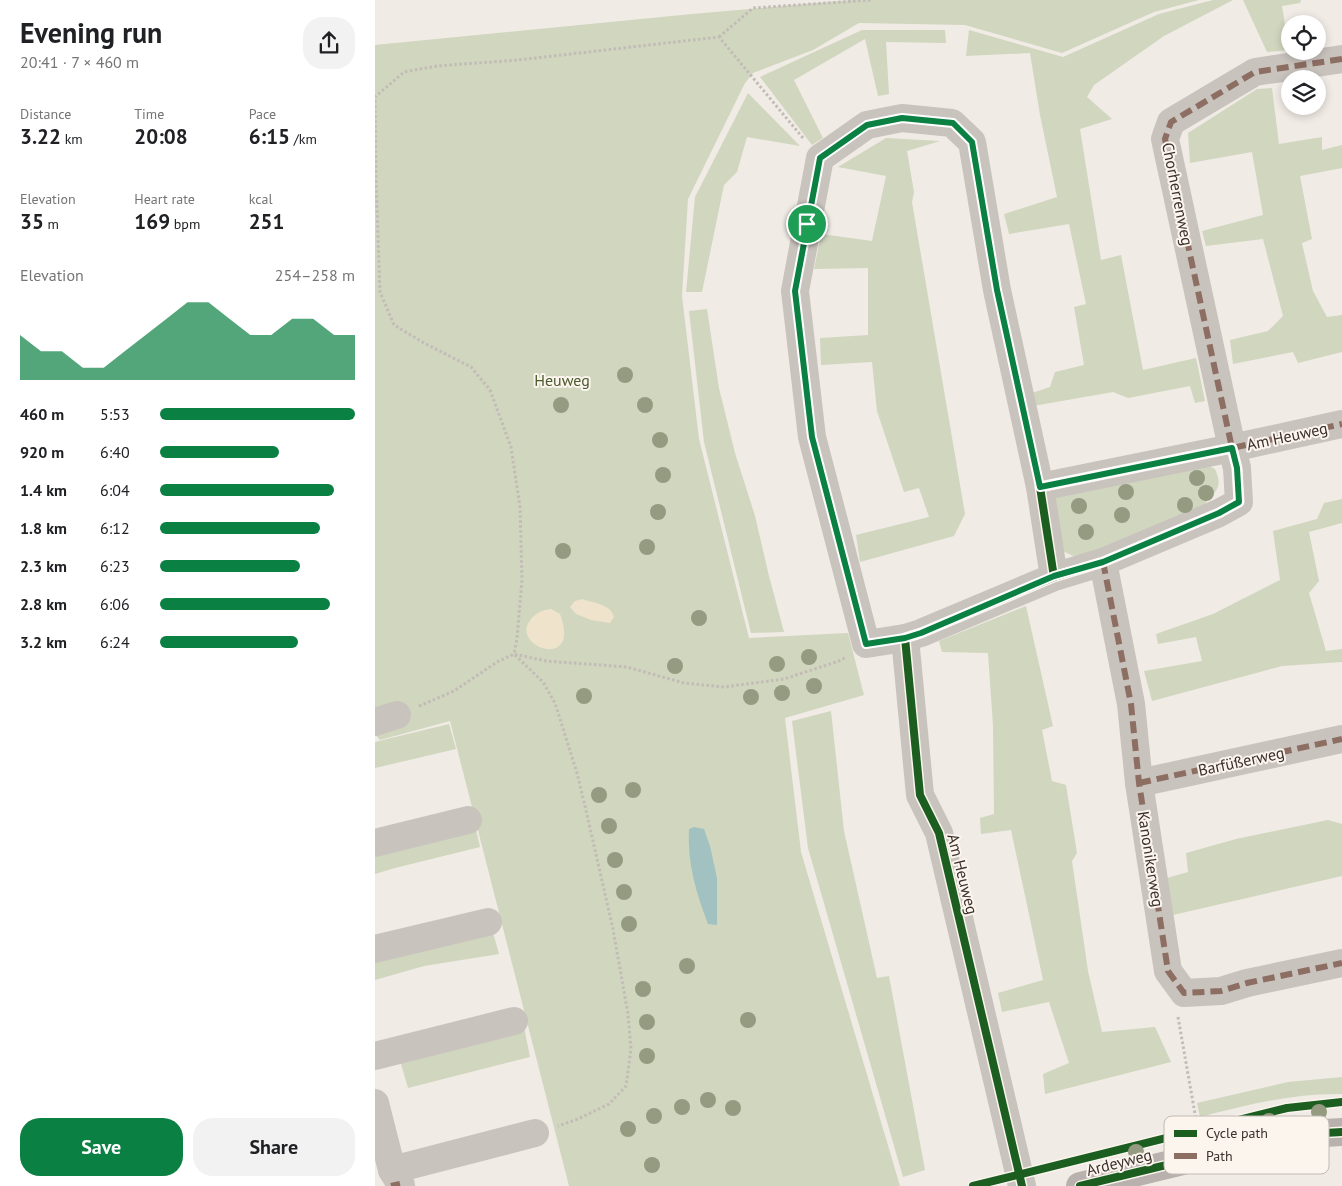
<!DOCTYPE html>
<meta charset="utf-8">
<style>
:root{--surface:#fff;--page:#f2f2f2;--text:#202124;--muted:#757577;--accent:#0b8043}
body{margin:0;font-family:"PT Sans",sans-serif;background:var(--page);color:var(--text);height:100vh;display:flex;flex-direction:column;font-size:19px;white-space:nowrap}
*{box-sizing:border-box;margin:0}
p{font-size:16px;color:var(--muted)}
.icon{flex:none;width:28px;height:28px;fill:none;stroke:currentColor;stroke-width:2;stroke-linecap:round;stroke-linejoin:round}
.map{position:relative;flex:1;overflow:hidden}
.details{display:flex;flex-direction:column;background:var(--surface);width:375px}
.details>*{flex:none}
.controls{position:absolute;left:906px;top:15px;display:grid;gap:10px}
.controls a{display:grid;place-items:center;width:45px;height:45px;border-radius:50%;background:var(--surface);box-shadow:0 2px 8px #0003;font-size:25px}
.pin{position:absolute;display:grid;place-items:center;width:42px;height:42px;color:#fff;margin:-21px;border:2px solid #fff;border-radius:50%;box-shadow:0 1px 5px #0007}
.round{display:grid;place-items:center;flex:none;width:52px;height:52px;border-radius:20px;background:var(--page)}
.overview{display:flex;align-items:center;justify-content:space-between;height:85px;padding:0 20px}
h1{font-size:28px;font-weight:600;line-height:38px}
.stats{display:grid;grid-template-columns:repeat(3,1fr);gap:8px;height:85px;padding:5px 20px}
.stats div{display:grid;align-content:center}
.stats b{font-size:21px;font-weight:600}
.stats small{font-size:14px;font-weight:400}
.stats p{font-size:14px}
.chart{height:140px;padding:10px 20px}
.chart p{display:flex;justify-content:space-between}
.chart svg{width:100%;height:90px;margin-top:5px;fill:var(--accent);opacity:.7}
.action{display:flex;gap:10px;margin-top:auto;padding:10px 20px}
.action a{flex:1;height:58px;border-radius:20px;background:var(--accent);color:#fff;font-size:20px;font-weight:600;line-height:58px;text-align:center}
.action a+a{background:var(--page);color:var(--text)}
ul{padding:0 20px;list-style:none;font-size:16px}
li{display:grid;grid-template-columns:80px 60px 1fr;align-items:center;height:38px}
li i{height:12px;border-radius:6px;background:var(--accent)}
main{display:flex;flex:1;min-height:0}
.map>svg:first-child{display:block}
.green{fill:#d1d6bf}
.sand{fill:#efe3cc}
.water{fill:#a1c2c1}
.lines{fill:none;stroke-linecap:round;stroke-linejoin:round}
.path{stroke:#c2bbb6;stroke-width:3;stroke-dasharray:2.5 2.5;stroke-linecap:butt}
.minor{stroke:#c9c3be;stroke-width:28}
.major{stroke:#b8b1ad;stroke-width:28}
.quiet{stroke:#8d6e63;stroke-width:6;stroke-dasharray:12 6;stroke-linecap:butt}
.cycleway-casing{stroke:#fbf5ee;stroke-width:11}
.cycleway{stroke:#1b5e20;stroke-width:8}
.tree{fill:#959b80}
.route-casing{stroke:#fff;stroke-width:10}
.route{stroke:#0b8043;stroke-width:6}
.labels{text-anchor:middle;stroke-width:4;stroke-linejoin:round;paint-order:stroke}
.street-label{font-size:16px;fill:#3b302b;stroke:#fbf5ee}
.park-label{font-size:16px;fill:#4a5a2e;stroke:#fbf5ee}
.key{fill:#fbf5ee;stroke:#c1bab4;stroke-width:1}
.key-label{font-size:14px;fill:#3b302b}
</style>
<main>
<section class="details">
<div class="overview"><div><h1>Evening run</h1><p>20:41 · 7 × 460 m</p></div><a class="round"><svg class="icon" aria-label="share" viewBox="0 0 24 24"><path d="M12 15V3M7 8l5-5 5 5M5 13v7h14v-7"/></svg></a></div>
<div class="stats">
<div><p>Distance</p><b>3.22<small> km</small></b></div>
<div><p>Time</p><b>20:08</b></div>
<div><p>Pace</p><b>6:15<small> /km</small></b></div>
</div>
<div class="stats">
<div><p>Elevation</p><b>35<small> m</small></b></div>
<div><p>Heart rate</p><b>169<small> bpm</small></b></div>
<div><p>kcal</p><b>251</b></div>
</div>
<div class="chart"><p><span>Elevation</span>254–258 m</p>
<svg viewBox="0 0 160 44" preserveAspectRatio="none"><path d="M0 44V22L10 30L20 30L30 38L40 38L50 30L60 22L70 14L80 6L90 6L100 14L110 22L120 22L130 14L140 14L150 22L160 22V44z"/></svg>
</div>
<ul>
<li><b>460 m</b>5:53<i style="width:100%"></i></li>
<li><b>920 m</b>6:40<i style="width:61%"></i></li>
<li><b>1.4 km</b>6:04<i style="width:89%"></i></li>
<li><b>1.8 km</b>6:12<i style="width:82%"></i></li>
<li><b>2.3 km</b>6:23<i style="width:72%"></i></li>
<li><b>2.8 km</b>6:06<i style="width:87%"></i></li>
<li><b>3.2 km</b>6:24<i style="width:71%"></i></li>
</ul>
<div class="action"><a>Save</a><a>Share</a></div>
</section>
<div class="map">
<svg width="967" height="1186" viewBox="0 0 967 1186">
<rect width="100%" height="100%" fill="#f0ebe5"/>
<g class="green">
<path d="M476 0H824L779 12 687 53 590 25 484 23 438 50 378 73 370 83 313 199 307 296 324 439 374 638 473 633 489 695 410 718 426 852 525 1186H194L75 721 5 740 0 734V45L317 14Z"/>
<path d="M838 0H858L789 36 719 85 712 97 737 119 705 129 726 260 746 255 768 370 821 358 830 401 820 403 815 386 753 398 738 392 658 406 657 393 675 387 680 372 709 365 699 307 711 304 694 224 634 234 629 214 682 197 665 115 655 53 591 56 594 30 688 57 784 14Z"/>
<path d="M868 0H926L925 3 907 6 914 50 892 52Z"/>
<path d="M487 30H570L571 43 511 42 514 94 503 96 490 39 419 80 448 138 437 145 385 77Z"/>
<path d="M897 88 904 144 947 137V150L967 145V168L925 176 937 239 927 243 938 291 952 317 967 315V352L923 363 918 352 858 364 855 340 893 331 908 316 888 239 831 246 827 231 888 215 877 152 815 163 813 133 882 89Z"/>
<path d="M373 93 425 146 372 137 362 172 349 185 327 292H311L320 197Z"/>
<path d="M511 138 565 141 532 151 539 192 537 202 590 514 579 536 485 562 481 535 554 517 544 488 529 492 502 411 497 362 446 365 445 338 493 335V268L439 269 446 234 497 241 511 176 463 167Z"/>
<path d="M332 309 344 388 360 453 380 516 394 576 409 632 376 633 329 442 314 311Z"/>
<path d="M830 464 840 469C848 487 842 490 830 504L709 555 698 556 688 551 679 494Z"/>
<path d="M967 499V523L934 532 944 581 934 593 951 651 967 649V662L907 666 777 701 769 671 827 661 821 637 783 644 781 634 838 614 905 580 898 531 942 519 949 503Z"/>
<path d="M651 606 678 726 667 730 677 781 691 785 702 853 697 861 713 971 727 1032 780 1027 796 1062 670 1094 668 1074 694 1063 674 1002 627 1012 623 993 668 980 636 830 606 834 605 818 619 814 618 726 613 653 567 652 564 641Z"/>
<path d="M456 711 469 831 502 978 514 976 550 1170 528 1177 433 848 417 721Z"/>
<path d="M74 724 81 749 0 768V742Z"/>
<path d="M953 820 967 824V876L798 915 792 878 813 872 811 853 861 839Z"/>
<path d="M100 825 105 847 20 868 0 874V851Z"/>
<path d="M117 929 124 954 49 966 0 980V958Z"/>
<path d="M149 1027 155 1057 33 1088 24 1057Z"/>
<path d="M967 1077V1094C919 1093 872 1105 825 1117L822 1103 913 1082Z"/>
</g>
<g class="sand">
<path d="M207 599C218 603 236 604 239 617L235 623 216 620 201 614 195 607 200 601Z"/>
<path d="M176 609 185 614C207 672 133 647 156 619 162 612 168 610 176 609Z"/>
</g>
<path class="water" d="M319 827 329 829 335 846 342 878V925L333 924C321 893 312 862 314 829Z"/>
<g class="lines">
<g class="path">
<path d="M344 37 378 8 496 0"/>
<path d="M428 138 344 37 143 60 62 66 29 72 0 97 1 182 5 292 19 325 49 343 96 367 115 390 136 447 145 507 147 580 142 638 139 654 171 661 252 667 309 683 349 687 409 679 464 661 471 657"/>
<path d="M44 706 79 691 122 662 139 654 168 682 180 703 202 773 210 806 238 929 253 1014 256 1049 251 1086 234 1104 203 1119 183 1126"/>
<path d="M803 1017 823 1131"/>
</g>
<g class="minor">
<path d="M967 59 880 72 796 122 790 139 857 448 967 424"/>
<path d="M728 562 756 704 764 783 793 971 809 993 846 991 872 983 967 963"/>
<path d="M530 638 491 644 437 437 420 291 445 158 492 125 527 118 577 123 597 142 622 290 665 487"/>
<path d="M0 722 22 715"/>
<path d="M764 783 967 739"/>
<path d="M0 843 93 820"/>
<path d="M0 949 113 922"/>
<path d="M0 1056 139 1021"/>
<path d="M0 1103 17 1170 26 1185"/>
<path d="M17 1170 160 1133"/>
<path d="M647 1186 564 833 545 795 530 638 546 633 679 577 728 562 844 513 864 502 862 468 857 448 665 487 679 577"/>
</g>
<path class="major" d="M705 1186 915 1135 967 1132"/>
<g class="quiet">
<path d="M967 59 880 72 796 122 790 139 857 448 967 424"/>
<path d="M728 562 756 704 764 783 793 971 809 993 846 991 872 983 967 963"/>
<path d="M530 638 491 644 437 437 420 291 445 158 492 125 527 118 577 123 597 142 622 290 665 487"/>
<path d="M764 783 967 739"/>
<path d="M16 1186 25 1184"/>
</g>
<defs>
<g id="cycleway">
<path d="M598 1186 912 1108 967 1102"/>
<path d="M647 1186 564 833 545 795 530 638 546 633 679 577 728 562 844 513 864 502 862 468 857 448 665 487 679 577"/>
<path d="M705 1186 915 1135 967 1132"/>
</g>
</defs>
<use href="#cycleway" class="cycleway-casing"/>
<use href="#cycleway" class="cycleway"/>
</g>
<g class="tree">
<circle cx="250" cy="375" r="8"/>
<circle cx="186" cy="405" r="8"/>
<circle cx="270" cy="405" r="8"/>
<circle cx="285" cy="440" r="8"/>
<circle cx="288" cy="475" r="8"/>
<circle cx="822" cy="478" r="8"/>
<circle cx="751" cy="492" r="8"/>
<circle cx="831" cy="493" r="8"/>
<circle cx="810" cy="505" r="8"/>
<circle cx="704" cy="506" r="8"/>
<circle cx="283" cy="512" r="8"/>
<circle cx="747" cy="515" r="8"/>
<circle cx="711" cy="532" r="8"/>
<circle cx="272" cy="547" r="8"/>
<circle cx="188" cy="551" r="8"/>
<circle cx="324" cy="618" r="8"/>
<circle cx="434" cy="657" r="8"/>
<circle cx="402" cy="664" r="8"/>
<circle cx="300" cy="666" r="8"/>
<circle cx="439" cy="686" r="8"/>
<circle cx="407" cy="693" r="8"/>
<circle cx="209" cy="696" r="8"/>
<circle cx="376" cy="697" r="8"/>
<circle cx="258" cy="790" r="8"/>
<circle cx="224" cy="795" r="8"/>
<circle cx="234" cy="826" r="8"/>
<circle cx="240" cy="860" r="8"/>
<circle cx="249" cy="892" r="8"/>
<circle cx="254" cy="924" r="8"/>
<circle cx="312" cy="966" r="8"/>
<circle cx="268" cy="989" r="8"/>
<circle cx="373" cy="1020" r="8"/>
<circle cx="272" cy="1022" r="8"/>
<circle cx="272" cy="1056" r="8"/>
<circle cx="333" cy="1100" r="8"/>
<circle cx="307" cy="1107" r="8"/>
<circle cx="358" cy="1108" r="8"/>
<circle cx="944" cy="1112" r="8"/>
<circle cx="279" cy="1116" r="8"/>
<circle cx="894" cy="1121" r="8"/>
<circle cx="253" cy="1129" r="8"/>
<circle cx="761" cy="1152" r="8"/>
<circle cx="277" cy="1165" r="8"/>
</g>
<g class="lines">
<defs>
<path id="route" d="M527 118 578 123 597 142 622 290 665 487 857 448 862 468 864 502 844 513 728 562 679 576 546 633 530 638 491 644 437 437 420 291 445 158 492 125Z"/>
</defs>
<use href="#route" class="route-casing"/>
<use href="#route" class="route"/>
</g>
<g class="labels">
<g class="street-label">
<text transform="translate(803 194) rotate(79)" y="6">Chorherrenweg</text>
<text transform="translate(912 436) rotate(-12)" y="6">Am Heuweg</text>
<text transform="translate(866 761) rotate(-12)" y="6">Barfüßerweg</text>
<text transform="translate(776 859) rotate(81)" y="6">Kanonikerweg</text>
<text transform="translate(588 874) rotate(76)" y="6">Am Heuweg</text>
<text transform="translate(744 1162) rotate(-14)" y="6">Ardeyweg</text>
</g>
<g class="park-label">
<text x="187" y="386">Heuweg</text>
</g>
</g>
<rect x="789" y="1116" width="165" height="58" rx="8" class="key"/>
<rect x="799" y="1130" width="23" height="7" fill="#1b5e20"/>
<rect x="799" y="1153" width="23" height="6" fill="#8d6e63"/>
<g class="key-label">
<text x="831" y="1138">Cycle path</text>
<text x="831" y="1161">Path</text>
</g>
</svg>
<div class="controls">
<a><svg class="icon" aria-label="locate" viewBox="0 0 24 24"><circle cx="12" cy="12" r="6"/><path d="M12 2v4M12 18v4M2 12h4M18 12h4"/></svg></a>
<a><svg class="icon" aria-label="layers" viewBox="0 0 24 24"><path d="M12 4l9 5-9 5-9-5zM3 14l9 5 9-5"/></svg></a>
</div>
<div class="pin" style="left:432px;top:224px;background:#1e9e55"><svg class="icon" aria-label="arrive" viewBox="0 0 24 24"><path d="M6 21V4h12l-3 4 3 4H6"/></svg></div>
</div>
</main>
